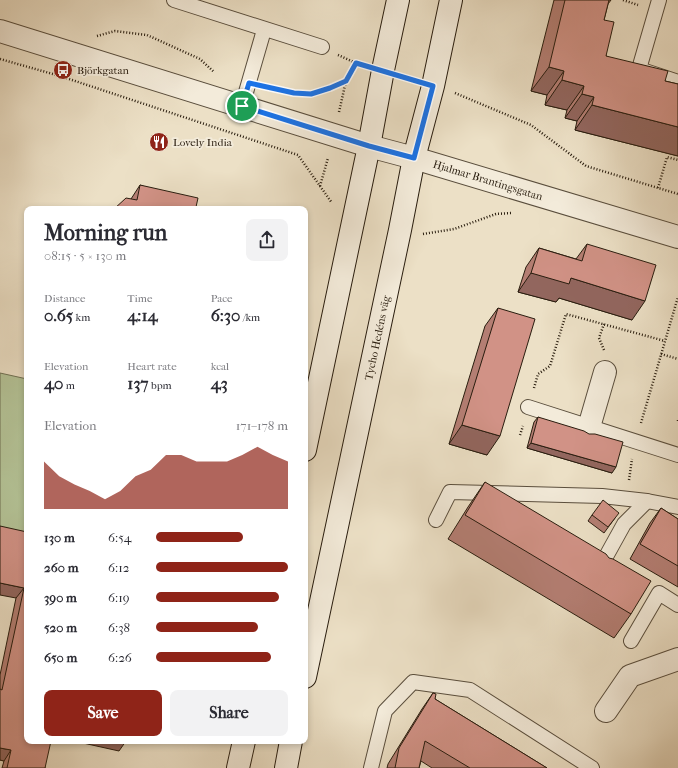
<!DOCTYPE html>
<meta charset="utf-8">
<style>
:root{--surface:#fff;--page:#f2f2f3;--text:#2b2b33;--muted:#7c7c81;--accent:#8f2418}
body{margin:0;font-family:"IM FELL French Canon",serif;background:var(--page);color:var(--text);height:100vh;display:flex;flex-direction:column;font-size:15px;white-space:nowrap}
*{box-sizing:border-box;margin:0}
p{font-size:13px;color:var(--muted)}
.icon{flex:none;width:22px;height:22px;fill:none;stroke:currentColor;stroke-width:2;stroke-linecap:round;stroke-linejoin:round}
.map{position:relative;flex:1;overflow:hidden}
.sheet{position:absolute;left:24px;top:206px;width:284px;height:538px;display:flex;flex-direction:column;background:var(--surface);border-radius:8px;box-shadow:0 2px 6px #0003}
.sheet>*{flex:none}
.pin{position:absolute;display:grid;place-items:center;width:34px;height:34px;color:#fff;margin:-17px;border:2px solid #fff;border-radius:50%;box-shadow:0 1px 4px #0007}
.round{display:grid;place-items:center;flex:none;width:42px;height:42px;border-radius:8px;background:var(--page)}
.overview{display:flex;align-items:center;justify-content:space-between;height:68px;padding:0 20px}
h1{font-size:22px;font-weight:700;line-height:30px}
.figures{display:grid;grid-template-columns:repeat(3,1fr);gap:6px;height:68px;padding:4px 20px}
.figures div{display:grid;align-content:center}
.figures b{font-size:17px;font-weight:700}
.figures small{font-size:11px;font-weight:400}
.figures p{font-size:11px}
.chart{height:112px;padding:8px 20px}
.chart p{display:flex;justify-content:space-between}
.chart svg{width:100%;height:72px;margin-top:4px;fill:var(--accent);opacity:.7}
.cta{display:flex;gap:8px;margin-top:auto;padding:8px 20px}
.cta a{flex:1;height:46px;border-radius:8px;background:var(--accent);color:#fff;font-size:16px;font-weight:700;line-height:46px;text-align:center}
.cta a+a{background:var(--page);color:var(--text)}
ul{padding:0 20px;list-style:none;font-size:13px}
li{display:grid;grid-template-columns:64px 48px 1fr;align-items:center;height:30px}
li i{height:10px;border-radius:5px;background:var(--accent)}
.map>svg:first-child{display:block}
.green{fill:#b4c397;stroke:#6e7053}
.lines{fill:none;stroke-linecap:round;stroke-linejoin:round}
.lane-casing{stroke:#5a4e3d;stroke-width:16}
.street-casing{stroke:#5a4e3d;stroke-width:24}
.secondary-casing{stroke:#291d0f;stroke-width:24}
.path{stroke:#291d0f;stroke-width:2.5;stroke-dasharray:1 2;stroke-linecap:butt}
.lane{stroke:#f3ebda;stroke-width:14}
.street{stroke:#f3ebda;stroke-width:22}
.secondary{stroke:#f3ebda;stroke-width:22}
.wall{fill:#b47e73;stroke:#291d0f}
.shaded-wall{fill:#92665e;stroke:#291d0f}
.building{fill:#d19286;stroke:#291d0f}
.route-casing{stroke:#fff;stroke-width:8}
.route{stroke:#1a73e8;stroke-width:5}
.labels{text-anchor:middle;stroke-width:3.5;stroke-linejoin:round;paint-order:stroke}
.poi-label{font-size:11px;fill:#291d0f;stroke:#f3ebda;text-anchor:start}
.street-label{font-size:11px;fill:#291d0f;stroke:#f3ebda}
</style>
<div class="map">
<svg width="678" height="768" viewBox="0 0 678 768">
<rect width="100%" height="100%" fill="#ece0c6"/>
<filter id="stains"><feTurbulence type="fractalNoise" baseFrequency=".005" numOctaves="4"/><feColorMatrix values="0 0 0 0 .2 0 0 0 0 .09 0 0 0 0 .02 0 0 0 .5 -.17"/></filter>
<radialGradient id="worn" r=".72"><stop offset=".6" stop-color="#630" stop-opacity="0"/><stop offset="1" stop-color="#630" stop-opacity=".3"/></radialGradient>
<path class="green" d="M0 373 27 379V544L0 538Z"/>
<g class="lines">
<defs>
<g id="lane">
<path d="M174 0 322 47"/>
<path d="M659 0 639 69 678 82"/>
<path d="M242 106 264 30"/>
<path d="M528 407 678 455"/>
<path d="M436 520 450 492 602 496 647 501"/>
<path d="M598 571 624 524 647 501 678 507"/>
<path d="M631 641 659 593 678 605"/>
<path d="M371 768 385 711 413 682 470 690 592 768"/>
</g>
<g id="street">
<path d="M0 31 369 146 414 158 678 237"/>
<path d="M589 427 605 372"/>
<path d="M606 711 630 676 678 659"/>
</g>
<g id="secondary">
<path d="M305 450 369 146 383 70 398 0"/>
<path d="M305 677 400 230 414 158 433 86 451 0"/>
<path d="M238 768 244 741"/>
<path d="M286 768 291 741"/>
</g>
</defs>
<use href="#lane" class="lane-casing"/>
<use href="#street" class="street-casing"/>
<use href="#secondary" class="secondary-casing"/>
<g class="path">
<path d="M623 0 638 5"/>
<path d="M97 36 115 31 147 35 200 59 214 72"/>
<path d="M338 55 356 63"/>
<path d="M0 59 60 76 298 155 332 203"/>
<path d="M267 87 294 93 311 94 330 88 346 81 356 63 360 64"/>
<path d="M455 93 531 125 586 166 678 194"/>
<path d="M339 112 346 81"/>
<path d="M320 186 328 158"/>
<path d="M658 188 667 157 678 160"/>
<path d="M423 234 454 229 496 214 511 213"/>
<path d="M604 350 599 338 604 324"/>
<path d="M661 354 678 359"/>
<path d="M534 388 538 374 550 366 566 314 665 341"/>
<path d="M678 420V422"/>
<path d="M641 423 678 297"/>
<path d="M520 435 523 426"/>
<path d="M629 480 632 459"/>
</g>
<use href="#lane" class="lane"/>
<use href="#street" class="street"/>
<use href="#secondary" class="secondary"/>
</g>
<g class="wall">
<path d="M554 0H611L608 4 604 20 606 56 665 81 678 84V156L575 130 577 121 565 118 567 110 545 105 547 95 531 91Z"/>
<path d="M140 185 196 207 114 209 131 199Z"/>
<path d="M587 244 632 320 559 298 556 302 518 292 526 267 539 248 576 259Z"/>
<path d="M498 308 487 455 449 444 485 326Z"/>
<path d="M538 417 612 473 527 448 534 422Z"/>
<path d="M485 482 631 614 614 638 448 539 468 507Z"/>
<path d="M661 508 678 519V587L630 559 650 523Z"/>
<path d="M592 515 615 518 604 533 588 521Z"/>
<path d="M27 532 45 768H2L4 761 0 760V675L16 598Z"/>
<path d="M433 693 435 699 547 768H432L421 761 419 768H387L388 764 422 709Z"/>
</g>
<g class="shaded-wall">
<path d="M549 67 564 71 547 95 531 91Z"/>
<path d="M562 80 584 86 567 110 545 105Z"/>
<path d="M582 94 594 97 577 121 565 118Z"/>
<path d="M592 105 678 127V156L575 130Z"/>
<path d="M531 273 571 278 645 301 632 320 559 298 556 302 518 292Z"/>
<path d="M462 425 500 436 487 455 449 444Z"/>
<path d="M531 443 616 467 612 473 527 448Z"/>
<path d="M0 583 24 588 16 598 0 595Z"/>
<path d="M74 741H126L119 751Z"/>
<path d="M0 748 11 750 4 761 0 760Z"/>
</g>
<g class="building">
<path d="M565 0H609L604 20 614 22 606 56 668 71 665 81 678 84V127L592 105 594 97 582 94 584 86 562 80 564 71 549 67Z"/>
<path d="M140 185 198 198 196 207 205 209H114L126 198 137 200Z"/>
<path d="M587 244 656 265 645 301 571 278 569 284 531 273 539 248 582 261Z"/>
<path d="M498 308 535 319 500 436 462 425Z"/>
<path d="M538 417 584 431 589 434H595L623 442 616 467 531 443Z"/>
<path d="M485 482 606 554 609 558 613 559 651 581 631 614 465 515Z"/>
<path d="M603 500 619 513 608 527 592 515Z"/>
<path d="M661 508 678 519V566L640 544Z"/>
<path d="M0 526 27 532V741H51L45 768H7L11 750 0 748V689L2 690 24 588 0 583Z"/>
<path d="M433 693 436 694 435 699 547 768H470L425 741 419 768H395L399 748Z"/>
</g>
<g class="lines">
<defs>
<path id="route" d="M356 63 433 86 414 158 369 146 242 106 249 83 294 93 311 94 330 88 346 81Z"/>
</defs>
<use href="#route" class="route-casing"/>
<use href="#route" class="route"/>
</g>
<defs>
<symbol id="bus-disc" viewBox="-11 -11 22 22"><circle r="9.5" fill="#8f2418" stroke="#f3ebda"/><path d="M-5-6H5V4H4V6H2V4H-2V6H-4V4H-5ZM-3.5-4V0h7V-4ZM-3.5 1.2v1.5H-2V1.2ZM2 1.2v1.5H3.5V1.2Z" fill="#fff"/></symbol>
<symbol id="restaurant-disc" viewBox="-11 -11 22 22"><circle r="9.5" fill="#8f2418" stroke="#f3ebda"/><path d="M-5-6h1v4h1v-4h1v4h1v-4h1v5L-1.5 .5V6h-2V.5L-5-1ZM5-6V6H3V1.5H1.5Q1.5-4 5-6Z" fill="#fff"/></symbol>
</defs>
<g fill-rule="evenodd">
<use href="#bus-disc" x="52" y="59" width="22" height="22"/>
<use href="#restaurant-disc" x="148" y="131" width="22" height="22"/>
</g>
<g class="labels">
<g class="poi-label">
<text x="77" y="74">Björkgatan</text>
<text x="173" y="146">Lovely India</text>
</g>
<g class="street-label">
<text transform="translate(488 180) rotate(17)" y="4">Hjalmar Brantingsgatan</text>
<text transform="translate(377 338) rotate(-78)" y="4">Tycho Hedéns väg</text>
</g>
</g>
<rect width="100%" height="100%" filter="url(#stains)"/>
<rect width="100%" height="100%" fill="url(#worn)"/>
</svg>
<div class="pin" style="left:242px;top:106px;background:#1e9e55"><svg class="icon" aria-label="arrive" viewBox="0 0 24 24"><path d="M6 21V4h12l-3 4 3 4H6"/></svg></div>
<section class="sheet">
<div class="overview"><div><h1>Morning run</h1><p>08:15 · 5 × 130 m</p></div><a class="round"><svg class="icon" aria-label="share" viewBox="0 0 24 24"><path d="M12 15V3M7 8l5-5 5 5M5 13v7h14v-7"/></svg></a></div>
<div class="figures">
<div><p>Distance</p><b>0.65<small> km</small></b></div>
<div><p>Time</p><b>4:14</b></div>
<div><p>Pace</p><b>6:30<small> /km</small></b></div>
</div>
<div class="figures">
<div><p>Elevation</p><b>40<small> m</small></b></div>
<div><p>Heart rate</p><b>137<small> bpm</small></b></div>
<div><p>kcal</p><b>43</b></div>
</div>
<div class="chart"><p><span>Elevation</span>171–178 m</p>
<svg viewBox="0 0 160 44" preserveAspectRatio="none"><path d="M0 44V15L10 24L20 29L30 33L40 38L50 33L60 24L70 20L80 11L90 11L100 15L110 15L120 15L130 11L140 6L150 11L160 15V44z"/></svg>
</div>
<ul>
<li><b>130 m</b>6:54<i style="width:66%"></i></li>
<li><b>260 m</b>6:12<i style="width:100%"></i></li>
<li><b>390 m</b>6:19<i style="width:93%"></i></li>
<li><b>520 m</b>6:38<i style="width:77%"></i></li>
<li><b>650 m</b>6:26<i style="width:87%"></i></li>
</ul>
<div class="cta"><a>Save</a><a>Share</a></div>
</section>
</div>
